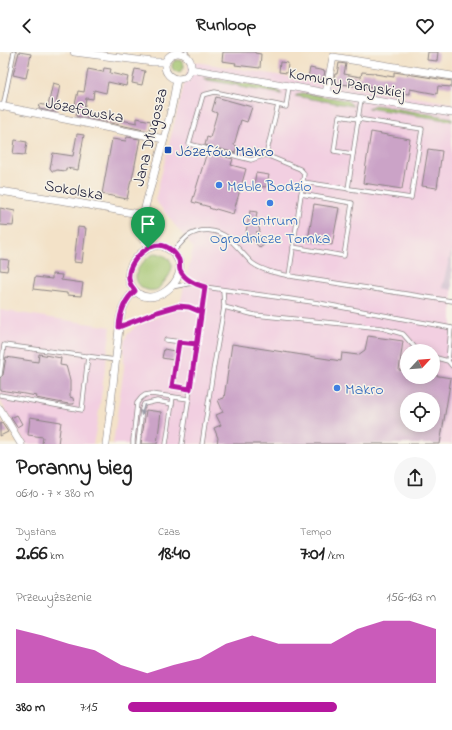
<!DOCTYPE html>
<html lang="pl">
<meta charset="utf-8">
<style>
:root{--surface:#fff;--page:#f6f6f6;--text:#222;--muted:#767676;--accent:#b5179e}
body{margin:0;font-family:"Indie Flower",sans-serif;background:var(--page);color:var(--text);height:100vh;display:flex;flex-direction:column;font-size:15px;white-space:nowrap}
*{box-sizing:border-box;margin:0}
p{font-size:13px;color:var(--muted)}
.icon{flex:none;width:22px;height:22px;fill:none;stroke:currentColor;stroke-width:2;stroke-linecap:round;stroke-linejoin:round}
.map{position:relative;height:392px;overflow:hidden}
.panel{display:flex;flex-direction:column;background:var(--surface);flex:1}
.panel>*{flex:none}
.needle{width:26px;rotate:64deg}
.buttons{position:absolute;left:400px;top:292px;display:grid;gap:8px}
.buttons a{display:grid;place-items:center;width:40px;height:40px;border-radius:50%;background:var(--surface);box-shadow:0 2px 10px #0003;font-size:20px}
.pin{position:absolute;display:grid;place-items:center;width:34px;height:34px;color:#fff;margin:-41px -17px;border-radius:50% 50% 50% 0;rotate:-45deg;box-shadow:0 0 4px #0007}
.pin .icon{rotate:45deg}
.round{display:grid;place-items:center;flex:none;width:42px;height:42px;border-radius:21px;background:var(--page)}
.headline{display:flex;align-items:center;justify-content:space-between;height:68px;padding:0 16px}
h1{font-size:22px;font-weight:700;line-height:30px}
.figures{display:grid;grid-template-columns:repeat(3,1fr);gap:6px;height:68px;padding:4px 16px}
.figures div{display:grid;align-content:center}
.figures b{font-size:20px;font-weight:700}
.figures small{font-size:11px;font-weight:400}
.figures p{font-size:11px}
.chart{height:112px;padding:8px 16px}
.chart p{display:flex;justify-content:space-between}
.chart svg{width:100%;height:72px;margin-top:4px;fill:var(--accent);opacity:.7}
ul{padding:0 16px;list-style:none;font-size:13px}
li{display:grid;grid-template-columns:64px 48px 1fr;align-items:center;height:30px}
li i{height:10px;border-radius:5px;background:var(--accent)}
header{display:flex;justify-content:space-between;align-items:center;height:52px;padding:0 16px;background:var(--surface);font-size:18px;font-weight:700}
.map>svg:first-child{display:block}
.built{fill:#f2cfe1;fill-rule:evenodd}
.industrial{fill:#cfbdcf}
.green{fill:#a0c36c;stroke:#617254}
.building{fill:#cba3c7;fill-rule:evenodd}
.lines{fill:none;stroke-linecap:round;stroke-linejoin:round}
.service-casing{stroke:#8a8282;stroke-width:5}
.minor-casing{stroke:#8a8282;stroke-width:8}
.service{stroke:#fff;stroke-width:3.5}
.minor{stroke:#fff;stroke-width:7}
.oneway{fill:#9c9ca7}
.route-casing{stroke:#fff;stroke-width:8}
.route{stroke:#b5179e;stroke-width:5}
.transit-dot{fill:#1a4fb4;stroke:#f7f3e8;stroke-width:1.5}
.shop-dot{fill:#3f7fe0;stroke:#f7f3e8;stroke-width:1.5}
.labels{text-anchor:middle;stroke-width:3;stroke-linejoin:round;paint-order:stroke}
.street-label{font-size:16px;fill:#22223b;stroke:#f7f3e8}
.transit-label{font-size:16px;fill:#164399;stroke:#f7f3e8;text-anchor:start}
.shop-label{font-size:16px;fill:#366cbe;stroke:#f7f3e8;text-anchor:start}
</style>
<header><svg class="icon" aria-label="back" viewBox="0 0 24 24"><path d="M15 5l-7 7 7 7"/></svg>Runloop<svg class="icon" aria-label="heart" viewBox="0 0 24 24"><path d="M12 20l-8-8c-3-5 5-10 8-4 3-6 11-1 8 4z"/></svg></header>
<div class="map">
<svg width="452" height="392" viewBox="0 0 452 392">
<rect width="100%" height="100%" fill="#f7f3e8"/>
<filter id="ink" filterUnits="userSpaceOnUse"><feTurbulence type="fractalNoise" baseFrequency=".025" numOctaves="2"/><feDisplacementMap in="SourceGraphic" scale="8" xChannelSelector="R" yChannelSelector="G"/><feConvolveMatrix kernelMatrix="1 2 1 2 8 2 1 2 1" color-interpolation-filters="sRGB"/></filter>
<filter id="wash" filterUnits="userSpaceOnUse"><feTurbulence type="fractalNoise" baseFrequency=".012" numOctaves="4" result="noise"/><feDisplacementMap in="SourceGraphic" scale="16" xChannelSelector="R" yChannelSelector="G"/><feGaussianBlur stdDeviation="0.9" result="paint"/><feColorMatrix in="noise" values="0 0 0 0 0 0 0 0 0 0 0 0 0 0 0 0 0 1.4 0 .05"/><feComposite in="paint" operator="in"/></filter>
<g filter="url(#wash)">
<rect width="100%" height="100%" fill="#f3e2c8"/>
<g class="built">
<path d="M190 9 452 51V392H113L124 316V290L127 283 136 274 170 260 179 257 193 196 155 148ZM407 299H433V325H407ZM407 347H433V373H407Z"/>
<path d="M0 258 111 275 97 372 93 392H26L0 349Z"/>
</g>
<path class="industrial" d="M452 196V238L442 236Z"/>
<g class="green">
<circle cx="178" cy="14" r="6"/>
<path d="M204 26 221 27 276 37 282 42 240 35 236 33 203 27Z"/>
<path d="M302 41 346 48 353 54 295 44Z"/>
<path d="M375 53 452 66V69L368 56Z"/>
<path d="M156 201C175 205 176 217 164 230 162 232 160 235 158 237 154 239 147 239 143 236 126 225 144 206 156 201Z"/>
</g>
<g id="blocks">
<g class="building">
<path d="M19 0 31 2 26 26 13 23Z"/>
<path d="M223 0H255V1L261 2 260 16 235 13 236 11 222 9Z"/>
<path d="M428 0H438L437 9 427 8Z"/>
<path d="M280 10 288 11 287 21 279 20Z"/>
<path d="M339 11 346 12 344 22 361 25 362 20 375 21V22L394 25V20L452 29V35L438 34 437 42 410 37V42L389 40V38L341 32V33L333 32 335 22H337Z"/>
<path d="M104 16 111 17 110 21 128 25 126 34 108 30 106 41 94 38 93 47 86 46 84 58 90 59V61L94 63 137 71V66L151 69 149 79 76 64 77 58 74 57 78 39 84 40 88 17 103 20Z"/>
<path d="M310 16 325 19 323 28 308 25Z"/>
<path d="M135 17 145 19 142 33 132 31Z"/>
<path d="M53 31 60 33 56 51 57 52 56 60 39 57 40 52 48 54Z"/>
<path d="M216 45 252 55 247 70 241 68 234 93 237 94 235 101 205 93 207 85 210 86 217 61 212 59Z"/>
<path d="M371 80 410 87 402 137 363 131Z"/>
<path d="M77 82 84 83 78 118 66 116V119L57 118 55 119H52L50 116 53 101 73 104Z"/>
<path d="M127 85 140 87 132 128H131L127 147 102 142 112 87 126 89Z"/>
<path d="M15 88 27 90 25 103 13 102Z"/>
<path d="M428 97 442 99 437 136 422 134Z"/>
<path d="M207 100 233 107 231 113 246 117 233 162 216 157 215 158 209 156 210 155 192 150Z"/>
<path d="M256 121 269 123 266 135 254 133Z"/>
<path d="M314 152 339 156 332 193 308 189Z"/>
<path d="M0 156 15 159 13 174 0 173Z"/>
<path d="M250 159 257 160 256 167 260 179 256 180 266 191 260 196 246 180Z"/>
<path d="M78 175 86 176 82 211 74 210Z"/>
<path d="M0 207 9 208 7 219 0 218Z"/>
<path d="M52 222 62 223 61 228 83 231 81 244 67 243V241L33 237 35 225 52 227Z"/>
<path d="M368 284 403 289 399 318 407 319V325H433V323L451 326 440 392H217L218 386 214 376 221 373 216 363 223 360 218 348 224 346 232 292 341 309 342 301 358 303 365 298ZM407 347H433V373H407Z"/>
<path d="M164 297 174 299 173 308 162 306Z"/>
<path d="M39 302 61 306 60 313 66 314 67 317 70 329V345L73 346 74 352H69L36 346 37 344 0 338V326L3 323 6 305 38 310Z"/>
<path d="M146 358 161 360 157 392H141Z"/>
<path d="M17 363 22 372 17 375 11 366Z"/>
<path d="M30 365 61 370 58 392H42L43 385 28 383Z"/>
<path d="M2 371 8 380 0 384V372Z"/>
</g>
</g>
</g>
<g filter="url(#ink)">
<use href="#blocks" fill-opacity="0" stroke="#8a8282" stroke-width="1"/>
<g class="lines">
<defs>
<g id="service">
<path d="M185 3 186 0"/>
<path d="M278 53 266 103 251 108 189 92 203 43 215 40 278 53 286 55 289 34"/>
<path d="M3 55 14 0"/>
<path d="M266 103 300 117 303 120 304 122 289 224"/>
<path d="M303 130 411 146 422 77 339 64 334 99 353 102"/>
<path d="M348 137 361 47"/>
<path d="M293 195 344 204 352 151 301 142"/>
<path d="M173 199C178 195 183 188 188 184 201 176 217 177 228 186 237 194 244 203 252 211 264 220 281 222 296 225L452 249"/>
<path d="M180 217C189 230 191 231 205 235L319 251 452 276"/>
<path d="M172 235 192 231"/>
<path d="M224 255 255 263 382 276 403 282 418 299"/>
<path d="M119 275 157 260 178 254 189 255 201 259"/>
<path d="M166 288 197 292"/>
<path d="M179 290 172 334 190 337"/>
<path d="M433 305 448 309 452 314"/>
<path d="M448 309 451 276"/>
<path d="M0 323 4 293 116 308"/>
<path d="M0 343 82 358 88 304"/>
<path d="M133 392V388L137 351 141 346 145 343 151 342 189 347"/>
<path d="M138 392 142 357 144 352 157 349 172 352"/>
<path d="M166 392 173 345"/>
<path d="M182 392 205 235"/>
<path d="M202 392 213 319 224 255 223 238"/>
</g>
<g id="minor">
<path d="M74 0 153 10H166"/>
<circle cx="178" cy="14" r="13"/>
<path d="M190 17 289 34 326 41 452 61"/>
<path d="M326 41 333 5 452 24"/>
<path d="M0 54 164 87"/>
<path d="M0 139 72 150 144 163"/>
<path d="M160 193C164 195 168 196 171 199 174 200 175 203 177 206 191 228 150 261 133 236 132 234 131 233 130 231 123 213 144 194 160 193Z"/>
<path d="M148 196C144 190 142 183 142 176 142 159 151 136 155 119 164 90 172 57 177 27"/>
<path d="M0 357 21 392"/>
<path d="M106 392 109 370 120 267C122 256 126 246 135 239"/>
</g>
</defs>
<use href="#service" class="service-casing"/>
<use href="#minor" class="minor-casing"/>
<use href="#service" class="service"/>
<use href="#minor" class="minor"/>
</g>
<defs><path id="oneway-solid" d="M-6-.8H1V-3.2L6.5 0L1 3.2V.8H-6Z"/></defs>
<use class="oneway" href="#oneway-solid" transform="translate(143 358) rotate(106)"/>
</g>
<g class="lines" filter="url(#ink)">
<defs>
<path id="route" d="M148 196C137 203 125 217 130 231 131 234 134 237 135 239 124 248 120 261 119 275L157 260 178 254 189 255 201 260 190 337 172 334 179 290 197 292 205 235C195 232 185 228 180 218 179 215 180 211 179 208 176 201 168 194 160 193 155 193 151 195 148 196"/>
</defs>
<use href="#route" class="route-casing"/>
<use href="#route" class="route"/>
</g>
<rect class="transit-dot" x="164" y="94" width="8" height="8" rx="2"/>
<g class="shop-dot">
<circle cx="219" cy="133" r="4"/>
<circle cx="270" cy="151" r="4"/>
<circle cx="337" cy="336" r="4"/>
</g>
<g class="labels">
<g class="street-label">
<text transform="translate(347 30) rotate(10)" y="6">Komuny Paryskiej</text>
<text transform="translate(85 57) rotate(11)" y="6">Józefowska</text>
<text transform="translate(149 85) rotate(-76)" y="6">Jana Długosza</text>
<text transform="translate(74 137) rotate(10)" y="6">Sokolska</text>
</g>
<g class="transit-label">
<text x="176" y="104">Józefów Makro</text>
</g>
<g class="shop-label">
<text x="227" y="139">Meble Bodzio</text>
<text x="270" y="173" text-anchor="middle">Centrum<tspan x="270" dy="18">Ogrodnicze Tomka</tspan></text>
<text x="345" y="342">Makro</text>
</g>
</g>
</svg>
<div class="buttons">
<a><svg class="needle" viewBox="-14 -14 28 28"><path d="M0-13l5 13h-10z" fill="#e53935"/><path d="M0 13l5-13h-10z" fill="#767676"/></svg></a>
<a><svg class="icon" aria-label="locate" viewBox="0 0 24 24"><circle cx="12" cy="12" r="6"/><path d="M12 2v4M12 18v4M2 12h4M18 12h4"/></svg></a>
</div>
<div class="pin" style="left:148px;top:196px;background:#1e9e55"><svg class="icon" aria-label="arrive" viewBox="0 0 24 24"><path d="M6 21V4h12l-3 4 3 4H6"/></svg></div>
</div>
<section class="panel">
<div class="headline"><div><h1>Poranny bieg</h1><p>06:10 · 7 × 380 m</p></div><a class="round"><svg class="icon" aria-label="share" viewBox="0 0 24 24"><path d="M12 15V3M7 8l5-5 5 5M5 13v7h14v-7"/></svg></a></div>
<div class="figures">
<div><p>Dystans</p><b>2.66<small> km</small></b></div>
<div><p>Czas</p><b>18:40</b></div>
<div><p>Tempo</p><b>7:01<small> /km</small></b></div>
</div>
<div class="chart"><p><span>Przewyższenie</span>156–163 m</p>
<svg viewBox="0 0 160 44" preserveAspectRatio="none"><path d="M0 44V11L10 15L20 20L30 24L40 33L50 38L60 33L70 29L80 20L90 15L100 20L110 20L120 20L130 11L140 6L150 6L160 11V44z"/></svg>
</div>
<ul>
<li><b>380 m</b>7:15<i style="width:68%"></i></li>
</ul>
</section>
